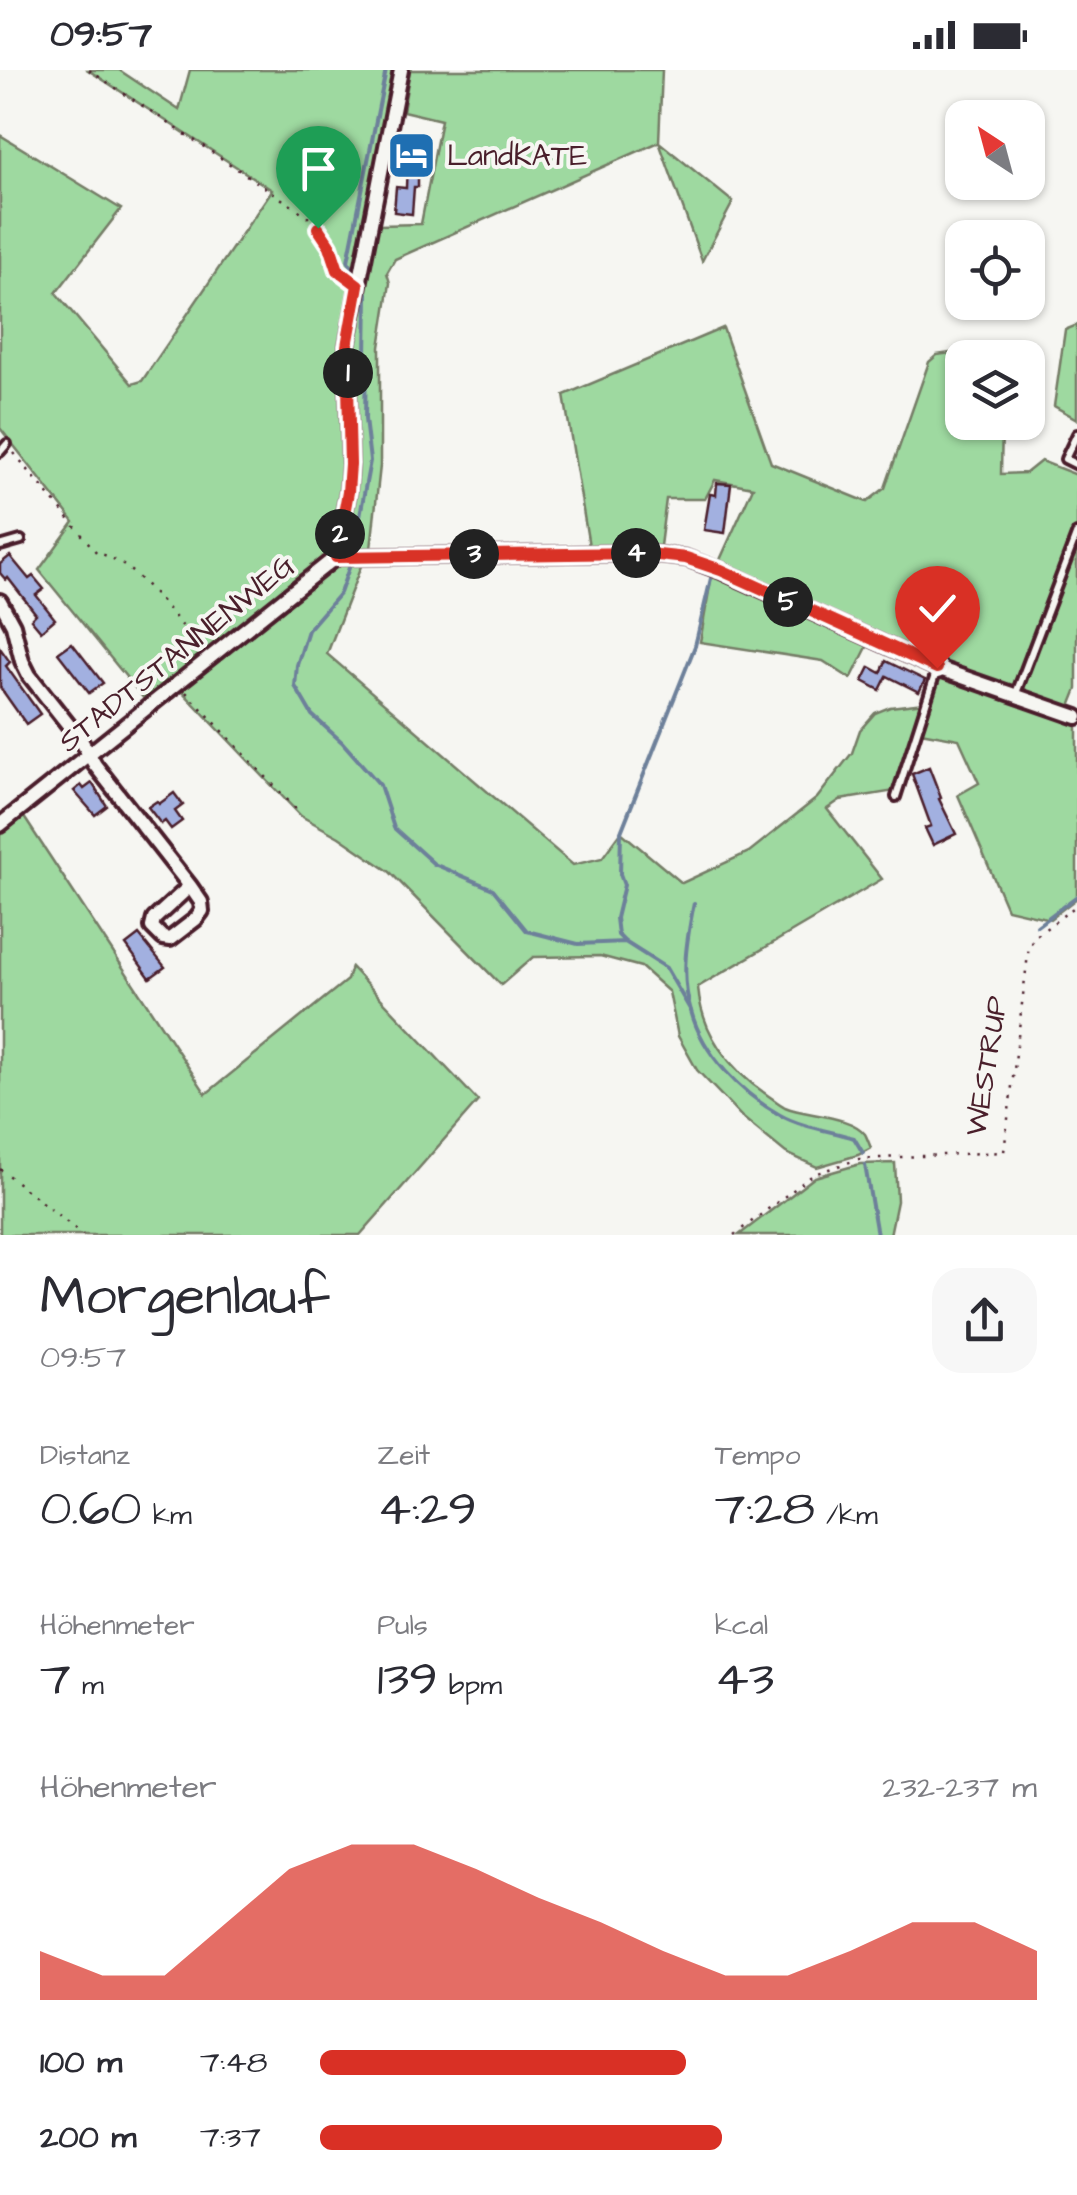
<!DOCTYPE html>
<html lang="de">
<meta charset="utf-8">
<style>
:root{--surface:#fff;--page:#f7f7f7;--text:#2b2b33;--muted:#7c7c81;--accent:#d93025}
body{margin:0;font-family:"Architects Daughter",sans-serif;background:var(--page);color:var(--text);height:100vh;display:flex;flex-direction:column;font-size:38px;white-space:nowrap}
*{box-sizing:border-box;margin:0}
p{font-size:32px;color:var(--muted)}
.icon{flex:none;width:55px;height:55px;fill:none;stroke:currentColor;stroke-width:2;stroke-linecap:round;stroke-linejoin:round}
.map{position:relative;height:1165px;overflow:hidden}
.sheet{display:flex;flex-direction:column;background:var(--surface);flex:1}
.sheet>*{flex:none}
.needle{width:65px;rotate:324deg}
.controls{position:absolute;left:945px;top:30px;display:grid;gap:20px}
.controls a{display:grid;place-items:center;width:100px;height:100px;border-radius:20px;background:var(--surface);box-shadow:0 2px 8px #0004;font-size:50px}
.pin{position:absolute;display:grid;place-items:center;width:85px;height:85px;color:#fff;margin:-102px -42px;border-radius:50% 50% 50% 0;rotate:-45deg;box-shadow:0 0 10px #0007}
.pin .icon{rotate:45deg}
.km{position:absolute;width:50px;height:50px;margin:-25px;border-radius:50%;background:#222;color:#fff;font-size:28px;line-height:50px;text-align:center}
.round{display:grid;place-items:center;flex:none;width:105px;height:105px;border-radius:30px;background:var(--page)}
.headline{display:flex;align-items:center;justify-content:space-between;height:170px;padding:0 40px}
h1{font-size:55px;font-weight:600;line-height:75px}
.metrics{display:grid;grid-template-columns:repeat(3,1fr);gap:15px;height:170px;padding:10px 40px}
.metrics div{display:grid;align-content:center}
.metrics b{font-size:50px;font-weight:600}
.metrics small{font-size:28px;font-weight:400}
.metrics p{font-size:28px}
.chart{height:280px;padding:20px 40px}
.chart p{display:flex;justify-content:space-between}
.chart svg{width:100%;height:180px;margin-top:10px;fill:var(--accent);opacity:.7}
ul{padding:0 40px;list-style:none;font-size:32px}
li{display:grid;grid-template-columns:160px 120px 1fr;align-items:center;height:75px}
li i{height:25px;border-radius:12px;background:var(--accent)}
.status{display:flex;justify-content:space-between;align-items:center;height:70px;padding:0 50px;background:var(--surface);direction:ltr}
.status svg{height:28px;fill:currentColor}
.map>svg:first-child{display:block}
.green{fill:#9ed9a0;stroke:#747c66;stroke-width:2.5}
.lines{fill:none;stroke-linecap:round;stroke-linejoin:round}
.stream{stroke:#6d809a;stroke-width:4}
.building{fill:#a2b0e0;stroke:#4a1f2b;stroke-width:2.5}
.service-casing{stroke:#4a1f2b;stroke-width:14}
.minor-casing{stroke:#4a1f2b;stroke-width:20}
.path{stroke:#4a1f2b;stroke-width:2.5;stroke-dasharray:2.5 8;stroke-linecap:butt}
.service{stroke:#f6f6f2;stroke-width:6}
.minor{stroke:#f6f6f2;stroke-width:12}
.route-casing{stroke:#fff;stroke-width:20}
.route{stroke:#d93025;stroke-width:12}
.labels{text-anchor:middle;stroke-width:8;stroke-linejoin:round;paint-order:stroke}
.poi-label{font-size:30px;fill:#4a1f2b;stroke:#f6f6f2;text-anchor:start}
.street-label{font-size:30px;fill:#4a1f2b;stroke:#f6f6f2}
</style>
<div class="status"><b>09:57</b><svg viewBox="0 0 49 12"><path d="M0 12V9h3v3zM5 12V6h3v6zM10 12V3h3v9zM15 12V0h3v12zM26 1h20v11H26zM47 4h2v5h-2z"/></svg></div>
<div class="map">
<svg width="1077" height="1165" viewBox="0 0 1077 1165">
<rect width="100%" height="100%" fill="#f6f6f2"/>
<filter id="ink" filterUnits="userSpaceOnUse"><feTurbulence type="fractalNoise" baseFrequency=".01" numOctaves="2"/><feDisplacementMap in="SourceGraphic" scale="20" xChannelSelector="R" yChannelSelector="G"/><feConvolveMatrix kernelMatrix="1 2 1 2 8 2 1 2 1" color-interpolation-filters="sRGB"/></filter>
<g filter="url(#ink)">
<g class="green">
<path d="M88 0H119L179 40 190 0H395L354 210 344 421 333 475 326 488 149 635 39 500 74 452 0 358V65L121 139 56 223 132 314 142 311 272 120Z"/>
<path d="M410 0H662L659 72 733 132 702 191 659 72 395 189 387 203 390 213 380 277V396L371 479 357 478 345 466 354 426 353 274 363 210 378 155 421 154 441 50 403 41Z"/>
<path d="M1077 255V349L1054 336 1065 260Z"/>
<path d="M723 258 771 393 867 432 885 418 929 292 937 285 1006 275 1005 287 962 288V352L1002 353 1001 404 1026 403 1041 391 1077 405V619L1069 639 1077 642V828L1050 849 1007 839 958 725 979 713 959 669 915 661 895 721 840 730 827 739 882 809 698 917C701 962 729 999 766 1024 772 1028 779 1034 785 1037 806 1046 850 1045 865 1064 866 1065 870 1076 871 1078L858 1085 817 1097 786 1083 742 1047 697 1000 678 966 669 922 641 897 600 886 533 887 501 915 390 802 339 767 301 746 180 619 337 493 363 491 327 584 573 795 602 788 621 762 682 813 749 782 817 728 852 683 860 660 875 643 890 637 924 633 935 602 991 611 941 593 720 490 753 417 715 410 705 429H666L660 476H589L564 325Z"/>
<path d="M712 504 869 573 851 609 823 591 700 572Z"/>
<path d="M22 744 206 1024 347 910 351 897 478 1031 360 1165H0V761Z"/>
<path d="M895 1093 897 1131 890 1165H739L815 1107 860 1094Z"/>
</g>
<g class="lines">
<g class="stream">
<path d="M356 204 348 191 386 0"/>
<path d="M354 479 370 391 365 349 367 223 363 215"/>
<path d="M350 495 340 523 308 560 297 595 295 616 312 645 342 672 380 715 394 758 434 794 493 819 527 861 578 874 625 872 666 898 691 941"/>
<path d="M694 833C687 868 680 906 691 941 703 985 741 1023 780 1045 801 1057 831 1061 854 1068L863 1083"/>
<path d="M1037 856 1077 826"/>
<path d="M625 872 618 865 616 848 624 815 620 804 621 762 695 576 712 504"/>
<path d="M865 1095 877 1165"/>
</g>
</g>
<g class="building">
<path d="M403 79H422L421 92 418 91V117H414L412 144 394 142 396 117 406 118 407 91H403Z"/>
<path d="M717 413 731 414 725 463 704 460 710 424 716 425Z"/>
<path d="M10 486 29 509 33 506 44 519 36 525 55 549 41 561 31 549 36 544 8 508 6 510 0 503V494Z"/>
<path d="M72 573 103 613 89 623 58 583Z"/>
<path d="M0 578 10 592 6 596 40 644 26 654 0 617Z"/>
<path d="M886 591 925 610 919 622 887 606 880 620 863 611 870 597 881 603Z"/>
<path d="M929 697 941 728 939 729 956 764 933 775 925 758 931 756 912 704Z"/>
<path d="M92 713 107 736 95 745 74 721 81 715 84 719Z"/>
<path d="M174 723 183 735 175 741 182 751 171 759 165 751 161 754 148 737 157 731 159 734Z"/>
<path d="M139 865 165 897 150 908 126 875Z"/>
</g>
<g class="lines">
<defs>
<g id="service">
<path d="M1077 364 1065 389 1077 395"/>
<path d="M0 382 7 374"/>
<path d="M0 476 21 470"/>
<path d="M1015 626 1077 463"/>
<path d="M896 727 937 599"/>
</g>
<g id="minor">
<path d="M336 487 640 483 686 488 721 501 937 598 1077 647"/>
<path d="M336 487 348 422 350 395 347 276 401 0"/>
<path d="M0 531 13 555 22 591 29 605 82 672 95 695 190 816 201 832 202 841 196 849 170 869 163 868 152 857 154 849 190 816"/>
<path d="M0 755 336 487"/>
</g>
</defs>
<use href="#service" class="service-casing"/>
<use href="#minor" class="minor-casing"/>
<g class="path">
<path d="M89 0 306 145C314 153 321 161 327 172 335 187 335 198 349 208"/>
<path d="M14 383 97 483C135 490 177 552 203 580"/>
<path d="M186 622 298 741"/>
<path d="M0 1099 83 1165"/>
<path d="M734 1165 814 1104 859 1089 1004 1082 1029 876 1036 866 1077 835"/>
</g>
<use href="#service" class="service"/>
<use href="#minor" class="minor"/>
</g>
</g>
<g class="lines" filter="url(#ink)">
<defs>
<path id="route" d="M318 158 330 176 338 200 358 215 347 276 350 394 348 422 336 487 640 483 686 488 721 500 937 598"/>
</defs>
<use href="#route" class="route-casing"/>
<use href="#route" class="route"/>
</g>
<defs>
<symbol id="hotel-square" viewBox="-11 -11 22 22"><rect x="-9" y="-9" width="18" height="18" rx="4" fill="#1f6fb2" stroke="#f6f6f2"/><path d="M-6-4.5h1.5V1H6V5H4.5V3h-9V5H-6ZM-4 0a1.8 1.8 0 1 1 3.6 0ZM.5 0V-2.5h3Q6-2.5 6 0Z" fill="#fff"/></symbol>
</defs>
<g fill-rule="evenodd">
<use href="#hotel-square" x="384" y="58" width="55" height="55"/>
</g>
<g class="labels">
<g class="poi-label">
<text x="447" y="95">LandKATE</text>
</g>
<g class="street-label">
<text transform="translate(176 583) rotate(-39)" y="10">STADTSTANNENWEG</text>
<text transform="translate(986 996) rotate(-81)" y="10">WESTRUP</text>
</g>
</g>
</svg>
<div class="controls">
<a><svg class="needle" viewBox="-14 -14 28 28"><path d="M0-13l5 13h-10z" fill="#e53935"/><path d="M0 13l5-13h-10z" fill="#7c7c81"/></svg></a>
<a><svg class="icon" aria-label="locate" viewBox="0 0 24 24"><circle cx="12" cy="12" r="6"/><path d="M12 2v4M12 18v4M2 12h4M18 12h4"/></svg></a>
<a><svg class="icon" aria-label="layers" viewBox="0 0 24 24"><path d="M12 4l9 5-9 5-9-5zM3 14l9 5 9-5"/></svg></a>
</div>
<div class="pin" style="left:318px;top:158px;background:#1e9e55"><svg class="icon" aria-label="arrive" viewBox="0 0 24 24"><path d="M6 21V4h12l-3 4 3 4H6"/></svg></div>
<div class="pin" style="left:937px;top:598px;background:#d93025"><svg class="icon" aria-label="check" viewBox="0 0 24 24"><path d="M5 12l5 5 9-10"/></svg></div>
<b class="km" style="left:348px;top:303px">1</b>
<b class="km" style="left:340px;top:464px">2</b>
<b class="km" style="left:474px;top:484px">3</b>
<b class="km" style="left:636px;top:483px">4</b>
<b class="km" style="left:788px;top:532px">5</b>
</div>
<section class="sheet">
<div class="headline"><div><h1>Morgenlauf</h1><p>09:57</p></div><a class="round"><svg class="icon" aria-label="share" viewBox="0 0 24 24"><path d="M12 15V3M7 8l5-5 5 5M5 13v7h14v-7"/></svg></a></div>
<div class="metrics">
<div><p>Distanz</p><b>0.60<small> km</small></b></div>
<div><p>Zeit</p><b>4:29</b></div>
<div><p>Tempo</p><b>7:28<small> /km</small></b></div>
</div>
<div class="metrics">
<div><p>Höhenmeter</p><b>7<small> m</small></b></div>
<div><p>Puls</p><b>139<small> bpm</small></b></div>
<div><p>kcal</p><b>43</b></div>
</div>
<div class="chart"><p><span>Höhenmeter</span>232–237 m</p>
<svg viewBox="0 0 160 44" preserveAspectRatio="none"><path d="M0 44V32L10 38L20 38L30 25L40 12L50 6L60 6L70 12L80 19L90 25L100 32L110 38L120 38L130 32L140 25L150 25L160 32V44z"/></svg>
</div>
<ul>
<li><b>100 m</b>7:48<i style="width:51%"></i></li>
<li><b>200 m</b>7:37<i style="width:56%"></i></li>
</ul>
</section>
